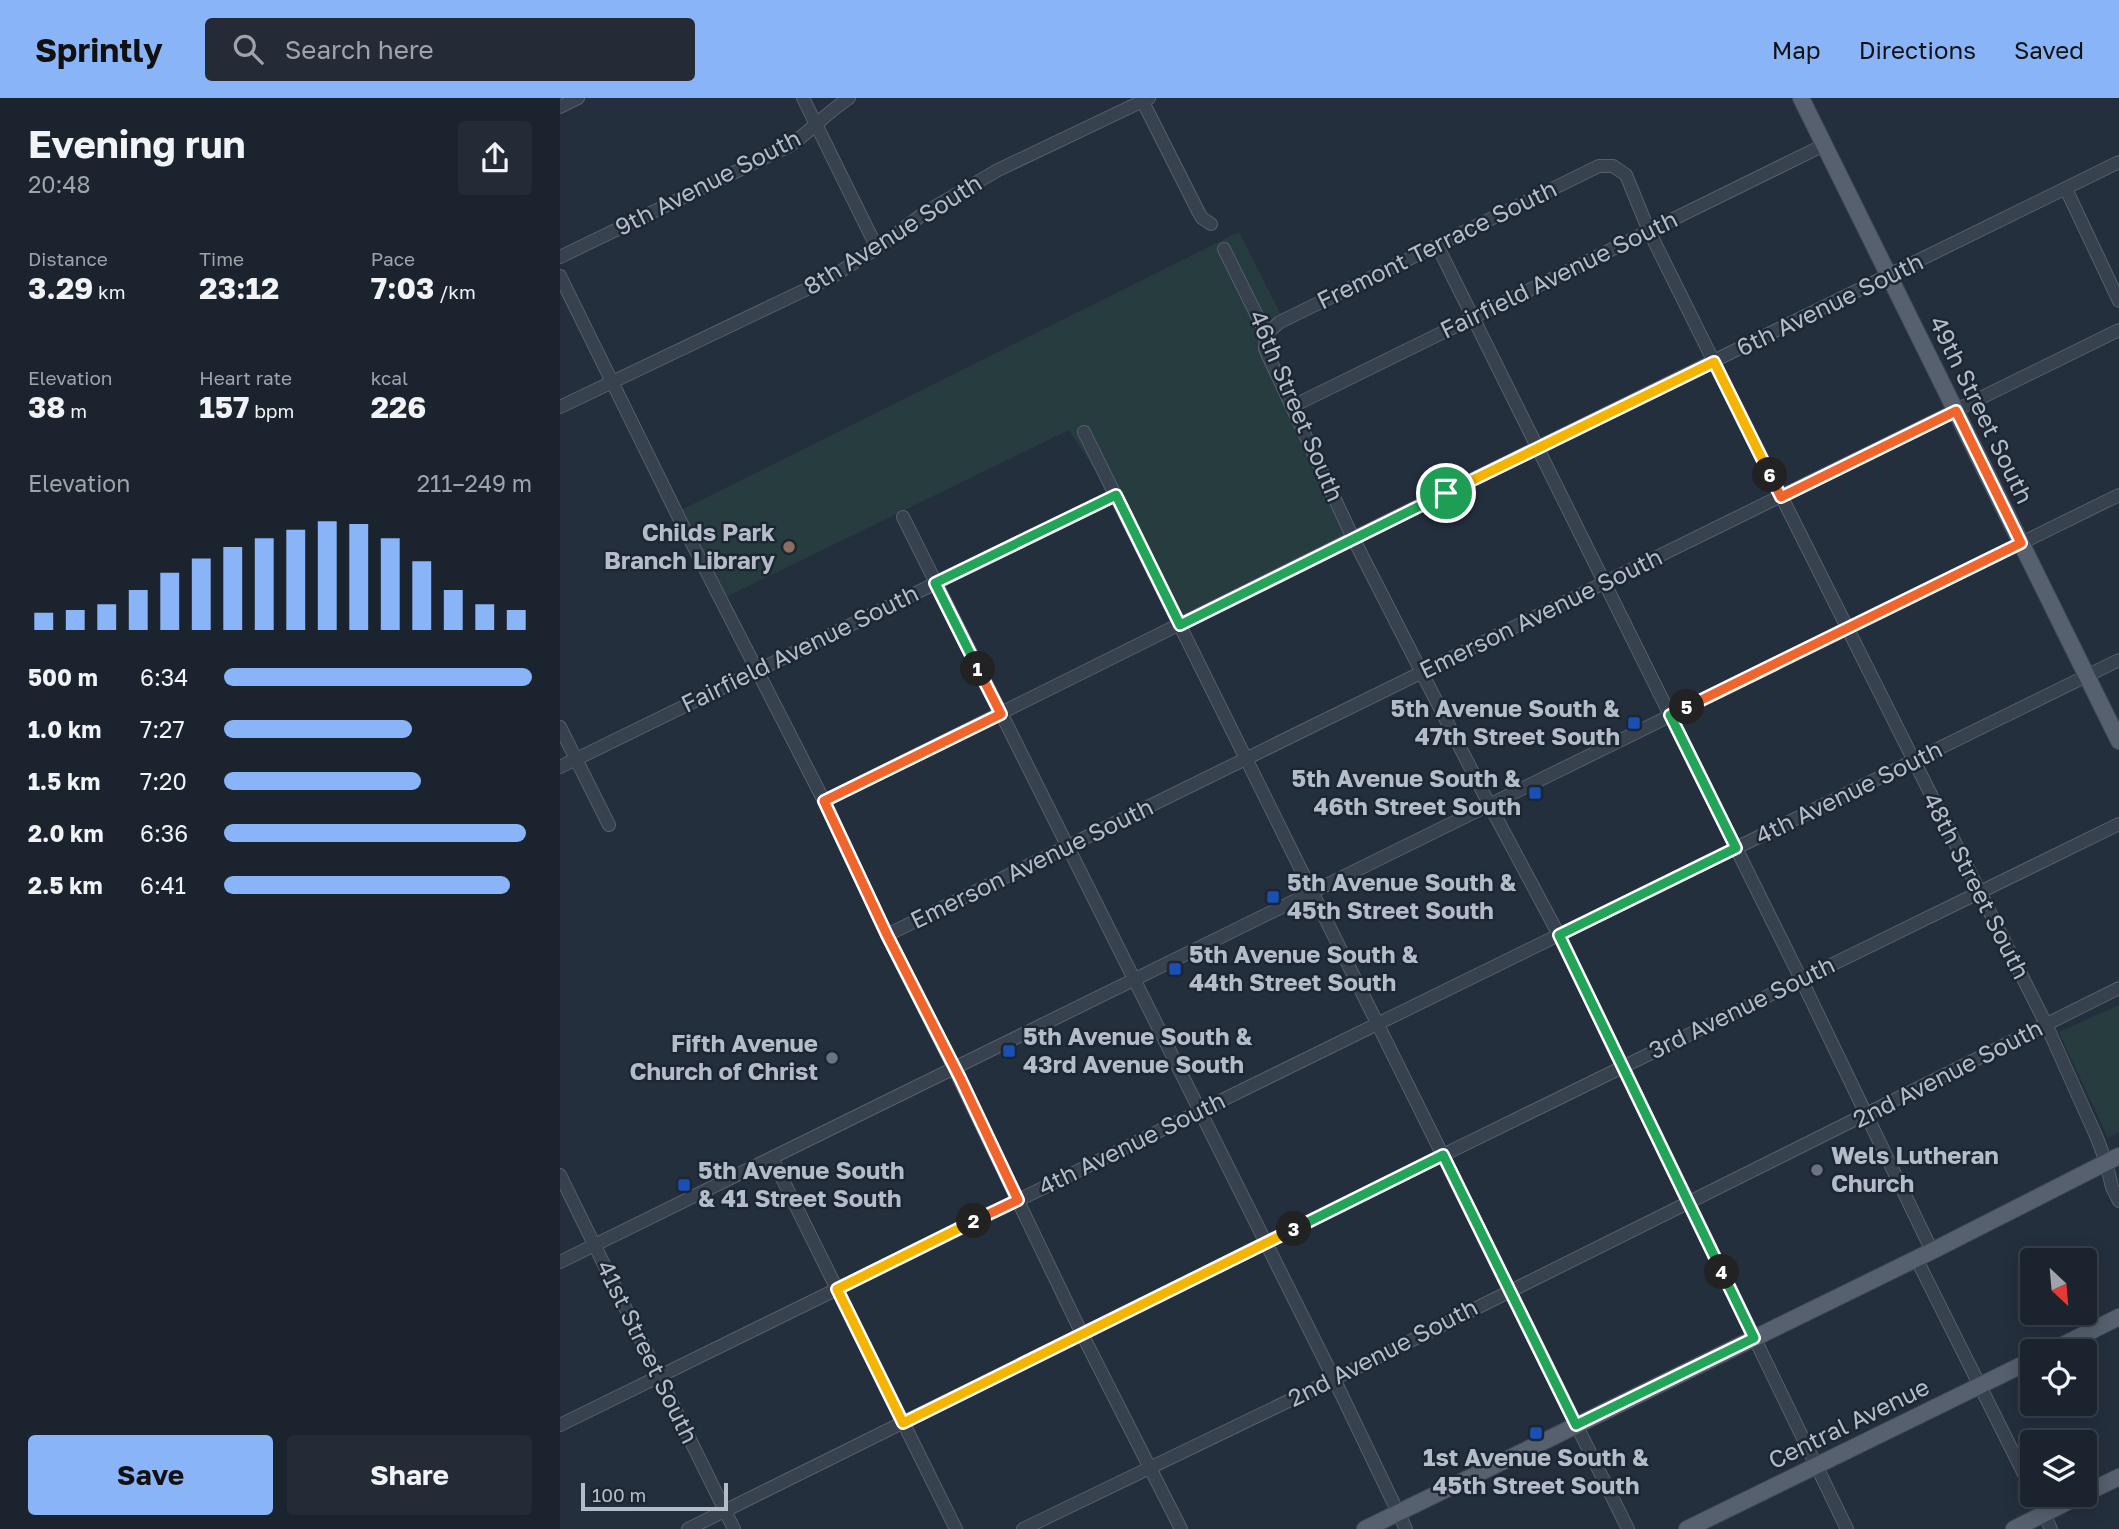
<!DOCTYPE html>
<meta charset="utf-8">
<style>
:root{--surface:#1b232e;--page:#242b36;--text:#f1f3f6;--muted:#a0a4aa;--line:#39404a;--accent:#8ab4f8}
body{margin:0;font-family:"Golos Text",sans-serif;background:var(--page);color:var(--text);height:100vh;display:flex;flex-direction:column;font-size:26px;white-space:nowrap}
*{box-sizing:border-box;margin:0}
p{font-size:23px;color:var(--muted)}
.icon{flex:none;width:38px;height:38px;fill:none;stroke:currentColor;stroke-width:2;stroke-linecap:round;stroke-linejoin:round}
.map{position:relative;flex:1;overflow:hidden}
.sheet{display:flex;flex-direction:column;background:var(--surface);width:560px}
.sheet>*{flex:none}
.needle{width:46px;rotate:154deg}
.buttons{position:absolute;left:1460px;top:1150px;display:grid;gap:14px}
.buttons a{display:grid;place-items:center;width:77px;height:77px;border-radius:7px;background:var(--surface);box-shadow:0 4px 18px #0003,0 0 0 2px var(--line);font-size:35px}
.scale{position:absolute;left:21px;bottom:18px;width:147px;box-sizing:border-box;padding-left:7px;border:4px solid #b4bcc9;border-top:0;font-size:19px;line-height:24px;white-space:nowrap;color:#b4bcc9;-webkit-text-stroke:5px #1d2633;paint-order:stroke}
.pin{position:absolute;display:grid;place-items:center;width:60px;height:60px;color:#fff;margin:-30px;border:4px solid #fff;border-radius:50%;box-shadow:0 2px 7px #0007}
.km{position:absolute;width:35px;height:35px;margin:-18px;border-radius:50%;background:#222;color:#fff;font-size:19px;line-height:35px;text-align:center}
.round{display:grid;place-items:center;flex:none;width:74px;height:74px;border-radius:7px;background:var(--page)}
.overview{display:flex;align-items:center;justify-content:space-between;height:119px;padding:0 28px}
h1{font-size:38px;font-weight:700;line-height:52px}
.figures{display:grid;grid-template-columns:repeat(3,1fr);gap:10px;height:119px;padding:7px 28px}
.figures div{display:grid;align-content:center}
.figures b{font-size:30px;font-weight:700}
.figures small{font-size:19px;font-weight:400}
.figures p{font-size:19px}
.chart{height:196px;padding:14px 28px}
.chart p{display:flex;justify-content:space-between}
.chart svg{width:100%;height:126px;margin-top:7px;stroke:var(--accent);stroke-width:6}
.button{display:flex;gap:14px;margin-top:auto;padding:14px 28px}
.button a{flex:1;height:80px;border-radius:7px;background:var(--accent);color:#111;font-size:28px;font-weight:700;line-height:80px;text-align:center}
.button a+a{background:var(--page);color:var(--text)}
ul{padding:0 28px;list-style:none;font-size:23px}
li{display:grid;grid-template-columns:112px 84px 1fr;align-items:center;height:52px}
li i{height:18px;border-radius:9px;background:var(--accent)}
header{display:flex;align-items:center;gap:42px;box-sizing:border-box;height:98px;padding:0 35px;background:var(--accent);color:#111}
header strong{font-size:33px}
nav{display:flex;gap:38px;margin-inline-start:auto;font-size:24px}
.search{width:490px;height:63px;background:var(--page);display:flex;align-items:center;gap:18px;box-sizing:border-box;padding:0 24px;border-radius:7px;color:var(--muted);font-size:26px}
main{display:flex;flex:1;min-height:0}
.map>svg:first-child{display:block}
.green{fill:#263c3f}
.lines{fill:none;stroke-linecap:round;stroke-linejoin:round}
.minor-casing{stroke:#565f6c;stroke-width:14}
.major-casing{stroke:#414a57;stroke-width:18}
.minor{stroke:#38414e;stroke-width:12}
.major{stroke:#56606e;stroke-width:16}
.split-1-casing{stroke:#fff;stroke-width:14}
.split-2-casing{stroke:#fff;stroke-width:14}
.split-3-casing{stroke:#fff;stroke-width:14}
.split-4-casing{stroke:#fff;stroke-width:14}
.split-5-casing{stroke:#fff;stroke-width:14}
.split-6-casing{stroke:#fff;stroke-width:14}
.split-7-casing{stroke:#fff;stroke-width:14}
.split-1{stroke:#22a559;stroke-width:9}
.split-2{stroke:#f0652b;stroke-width:9}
.split-3{stroke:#f5b400;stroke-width:9}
.split-4{stroke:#22a559;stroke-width:9}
.split-5{stroke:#22a559;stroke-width:9}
.split-6{stroke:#f0652b;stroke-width:9}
.split-7{stroke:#f5b400;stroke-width:9}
.education-dot{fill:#8d6e63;stroke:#1d2633;stroke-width:2.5}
.transit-dot{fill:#1a4fb4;stroke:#1d2633;stroke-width:2.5}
.worship-dot{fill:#6b7280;stroke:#1d2633;stroke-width:2.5}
.labels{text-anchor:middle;stroke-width:5;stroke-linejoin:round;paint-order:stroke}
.street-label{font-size:24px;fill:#b4bcc9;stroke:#1d2633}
.poi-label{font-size:24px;font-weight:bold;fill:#b4bcc9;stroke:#1d2633;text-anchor:start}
</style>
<header>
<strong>Sprintly</strong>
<div class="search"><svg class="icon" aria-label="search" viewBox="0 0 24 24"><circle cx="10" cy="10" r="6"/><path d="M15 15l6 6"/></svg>Search here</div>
<nav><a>Map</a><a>Directions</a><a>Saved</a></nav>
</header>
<main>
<section class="sheet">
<div class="overview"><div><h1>Evening run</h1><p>20:48</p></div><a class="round"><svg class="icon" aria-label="share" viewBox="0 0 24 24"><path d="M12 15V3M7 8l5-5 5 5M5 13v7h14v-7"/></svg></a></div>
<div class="figures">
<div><p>Distance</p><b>3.29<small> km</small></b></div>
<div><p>Time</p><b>23:12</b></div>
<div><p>Pace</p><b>7:03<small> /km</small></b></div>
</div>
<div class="figures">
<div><p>Elevation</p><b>38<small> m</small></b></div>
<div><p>Heart rate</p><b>157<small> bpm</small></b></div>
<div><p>kcal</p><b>226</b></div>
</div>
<div class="chart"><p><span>Elevation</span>211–249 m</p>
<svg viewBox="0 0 160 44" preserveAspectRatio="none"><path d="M5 44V38M15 44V37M25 44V35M35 44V30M45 44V24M55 44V19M65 44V15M75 44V12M85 44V9M95 44V6M105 44V7M115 44V12M125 44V20M135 44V30M145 44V35M155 44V37"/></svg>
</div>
<ul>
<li><b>500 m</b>6:34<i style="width:100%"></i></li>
<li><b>1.0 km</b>7:27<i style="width:61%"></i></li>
<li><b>1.5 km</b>7:20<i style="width:64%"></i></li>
<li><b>2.0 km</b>6:36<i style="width:98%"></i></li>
<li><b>2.5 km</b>6:41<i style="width:93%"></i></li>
</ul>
<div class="button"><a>Save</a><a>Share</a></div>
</section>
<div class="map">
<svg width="1559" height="1431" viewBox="0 0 1559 1431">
<rect width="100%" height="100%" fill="#242f3e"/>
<g class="green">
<path d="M679 134 721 217 707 227 666 144 657 149 699 234 700 237 699 238 786 437 623 518 526 327 518 331 546 389 509 332 166 499 121 412Z"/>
<path d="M1559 907V1034L1548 1040 1499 934Z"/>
</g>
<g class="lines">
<defs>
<g id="minor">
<path d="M243 0 317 150"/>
<path d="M581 0 638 113 642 120 651 126"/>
<path d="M0 9 18 0"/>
<path d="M1506 91 1559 203"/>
<path d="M877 147 1241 881 1372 1153"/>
<path d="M664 151 706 236 705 251 793 440 929 706 999 837 1287 1431"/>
<path d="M0 159 231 47C251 32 268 14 289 0"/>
<path d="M0 178 119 420 264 703 327 837 394 970 522 1236 621 1431"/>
<path d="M706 236 720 224 1039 68H1053L1066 77 1089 133 1154 264 1486 926 1537 1040 1546 1064 1552 1089 1559 1103"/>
<path d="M733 308 1264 47"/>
<path d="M0 309 270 180 317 150 366 114 438 72 589 0"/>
<path d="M524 334 1068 1431"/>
<path d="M343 419 774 1281 846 1431"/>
<path d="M0 629 49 727"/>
<path d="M0 669 556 397"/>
<path d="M264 703 793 440 1559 64"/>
<path d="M327 837 1559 232"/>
<path d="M212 1060 396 1431"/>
<path d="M0 1077 174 1431"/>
<path d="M1356 1160 1472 1392"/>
<path d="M0 1164 1559 397"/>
<path d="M0 1327 1559 562"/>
<path d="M1474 1396 1491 1431"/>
<path d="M128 1431 883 1057 1559 726"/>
<path d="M463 1431 774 1281 1559 890"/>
</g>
<g id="major">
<path d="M1241 0 1559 643"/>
<path d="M1491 1253 1559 1219"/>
<path d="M1524 1396 1559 1379"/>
<path d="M805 1431 1372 1153 1559 1058"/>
<path d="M1127 1431 1472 1262"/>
<path d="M1454 1431 1523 1396"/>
</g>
</defs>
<use href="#minor" class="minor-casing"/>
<use href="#major" class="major-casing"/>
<use href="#minor" class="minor"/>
<use href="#major" class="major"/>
</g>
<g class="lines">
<defs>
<path id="split-1" d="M418 571 375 485 556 397 620 527 886 395"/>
<path id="split-2" d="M414 1123 458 1102 400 980 327 837 264 703 441 616 418 571"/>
<path id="split-3" d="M414 1123 277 1191 343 1325 734 1131"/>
<path id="split-4" d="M734 1131 883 1057 1016 1327 1194 1240 1162 1174"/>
<path id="split-5" d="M1127 609 1110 617 1176 750 999 837 1162 1174"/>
<path id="split-6" d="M1127 609 1461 445 1396 313 1221 399 1210 377"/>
<path id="split-7" d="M886 395 1154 264 1210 377"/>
</defs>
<use href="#split-1" class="split-1-casing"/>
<use href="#split-2" class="split-2-casing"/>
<use href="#split-3" class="split-3-casing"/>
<use href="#split-4" class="split-4-casing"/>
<use href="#split-5" class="split-5-casing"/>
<use href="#split-6" class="split-6-casing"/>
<use href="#split-7" class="split-7-casing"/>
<use href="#split-1" class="split-1"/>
<use href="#split-2" class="split-2"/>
<use href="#split-3" class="split-3"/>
<use href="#split-4" class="split-4"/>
<use href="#split-5" class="split-5"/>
<use href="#split-6" class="split-6"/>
<use href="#split-7" class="split-7"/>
</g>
<circle class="education-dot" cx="229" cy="449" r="7"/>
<g class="transit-dot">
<rect x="1067" y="618" width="14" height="14" rx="3.5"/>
<rect x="968" y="688" width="14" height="14" rx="3.5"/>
<rect x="706" y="792" width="14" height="14" rx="3.5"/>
<rect x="608" y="864" width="14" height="14" rx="3.5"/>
<rect x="442" y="946" width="14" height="14" rx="3.5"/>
<rect x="117" y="1080" width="14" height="14" rx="3.5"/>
<rect x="969" y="1328" width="14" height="14" rx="3.5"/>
</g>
<g class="worship-dot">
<circle cx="272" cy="960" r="7"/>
<circle cx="1257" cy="1072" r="7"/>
</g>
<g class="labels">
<g class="street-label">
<text transform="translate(148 85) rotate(-27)" y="8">9th Avenue South</text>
<text transform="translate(333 137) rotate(-32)" y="8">8th Avenue South</text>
<text transform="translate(877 147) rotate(-26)" y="8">Fremont Terrace South</text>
<text transform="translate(999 177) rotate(-26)" y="8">Fairfield Avenue South</text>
<text transform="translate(1270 207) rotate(-26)" y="8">6th Avenue South</text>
<text transform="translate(736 308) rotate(67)" y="8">46th Street South</text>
<text transform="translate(1421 312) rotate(64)" y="8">49th Street South</text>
<text transform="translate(981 516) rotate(-26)" y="8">Emerson Avenue South</text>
<text transform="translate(240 551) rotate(-26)" y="8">Fairfield Avenue South</text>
<text transform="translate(1289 695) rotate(-26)" y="8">4th Avenue South</text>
<text transform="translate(472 766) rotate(-26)" y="8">Emerson Avenue South</text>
<text transform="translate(1416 788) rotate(63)" y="8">48th Street South</text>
<text transform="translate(1182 910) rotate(-26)" y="8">3rd Avenue South</text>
<text transform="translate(1388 976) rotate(-27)" y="8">2nd Avenue South</text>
<text transform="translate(572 1046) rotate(-26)" y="8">4th Avenue South</text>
<text transform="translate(87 1254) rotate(64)" y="8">41st Street South</text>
<text transform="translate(823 1255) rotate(-27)" y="8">2nd Avenue South</text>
<text transform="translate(1289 1326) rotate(-26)" y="8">Central Avenue</text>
</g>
<g class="poi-label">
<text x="215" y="443" text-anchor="end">Childs Park<tspan x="215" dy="28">Branch Library</tspan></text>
<text x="1060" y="619" text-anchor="end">5th Avenue South &amp;<tspan x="1060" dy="28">47th Street South</tspan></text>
<text x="961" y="689" text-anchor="end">5th Avenue South &amp;<tspan x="961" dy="28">46th Street South</tspan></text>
<text x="727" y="793">5th Avenue South &amp;<tspan x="727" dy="28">45th Street South</tspan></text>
<text x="629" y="865">5th Avenue South &amp;<tspan x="629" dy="28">44th Street South</tspan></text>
<text x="463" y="947">5th Avenue South &amp;<tspan x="463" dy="28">43rd Avenue South</tspan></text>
<text x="258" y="954" text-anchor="end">Fifth Avenue<tspan x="258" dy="28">Church of Christ</tspan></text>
<text x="1271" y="1066">Wels Lutheran<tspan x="1271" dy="28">Church</tspan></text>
<text x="138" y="1081">5th Avenue South<tspan x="138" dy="28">&amp; 41 Street South</tspan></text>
<text x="976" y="1368" text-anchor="middle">1st Avenue South &amp;<tspan x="976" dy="28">45th Street South</tspan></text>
</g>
</g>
</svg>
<div class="buttons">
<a><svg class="needle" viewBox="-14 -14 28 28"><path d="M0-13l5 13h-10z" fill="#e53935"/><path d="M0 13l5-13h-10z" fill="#a0a4aa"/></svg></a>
<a><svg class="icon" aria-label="locate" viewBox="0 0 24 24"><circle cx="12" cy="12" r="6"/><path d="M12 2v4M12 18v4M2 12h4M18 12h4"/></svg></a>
<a><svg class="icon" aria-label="layers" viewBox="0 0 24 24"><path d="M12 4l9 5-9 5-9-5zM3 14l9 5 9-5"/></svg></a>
</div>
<div class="scale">100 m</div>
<div class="pin" style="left:886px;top:395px;background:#1e9e55"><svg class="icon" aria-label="arrive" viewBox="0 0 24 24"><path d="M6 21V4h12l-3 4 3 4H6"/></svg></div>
<b class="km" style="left:418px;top:571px">1</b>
<b class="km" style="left:414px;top:1123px">2</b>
<b class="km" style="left:734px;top:1131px">3</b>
<b class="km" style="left:1162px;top:1174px">4</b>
<b class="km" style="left:1127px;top:609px">5</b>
<b class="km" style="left:1210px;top:377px">6</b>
</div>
</main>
